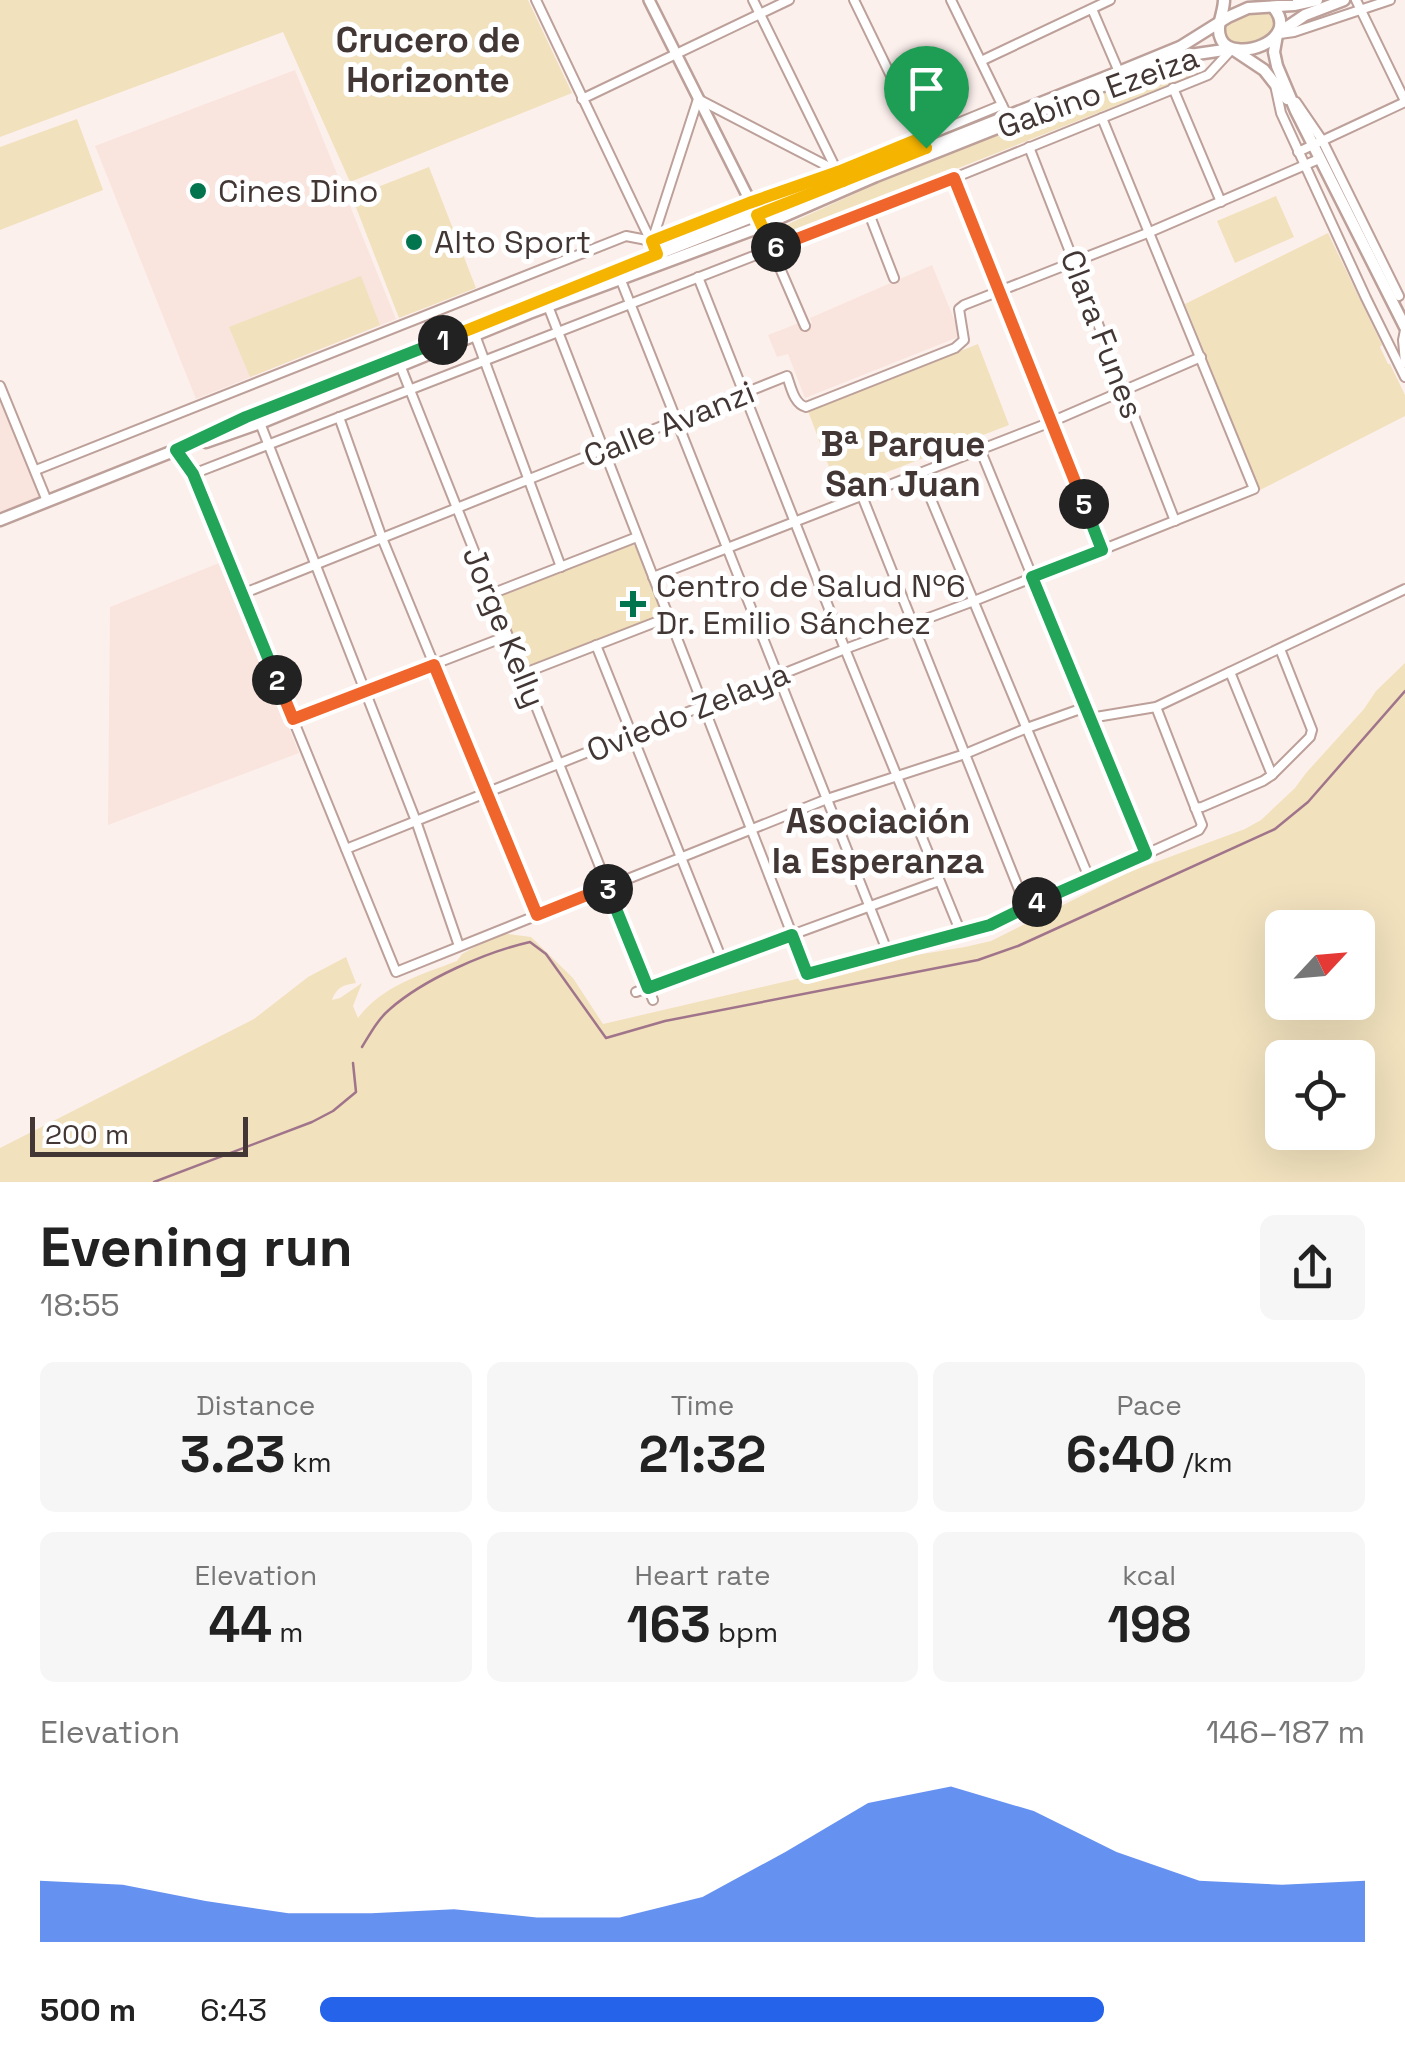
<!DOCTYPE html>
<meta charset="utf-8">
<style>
:root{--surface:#fff;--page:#f6f6f6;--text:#222;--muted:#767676;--accent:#2563eb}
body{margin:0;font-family:"Space Grotesk",sans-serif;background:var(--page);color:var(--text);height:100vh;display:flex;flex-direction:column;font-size:38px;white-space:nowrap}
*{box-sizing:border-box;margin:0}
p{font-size:32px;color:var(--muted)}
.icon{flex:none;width:55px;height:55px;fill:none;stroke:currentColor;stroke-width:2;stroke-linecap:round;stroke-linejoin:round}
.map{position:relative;height:1182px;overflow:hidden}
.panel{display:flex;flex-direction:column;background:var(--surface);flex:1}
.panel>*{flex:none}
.needle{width:65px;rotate:64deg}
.tools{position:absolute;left:1265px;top:910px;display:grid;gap:20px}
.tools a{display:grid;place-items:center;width:110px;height:110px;border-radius:15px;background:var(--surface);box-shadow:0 10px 40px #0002;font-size:50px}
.scale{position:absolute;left:30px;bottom:25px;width:218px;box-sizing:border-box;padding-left:10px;border:5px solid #423734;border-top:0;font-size:28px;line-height:35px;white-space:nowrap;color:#423734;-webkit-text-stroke:8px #fff;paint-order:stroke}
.pin{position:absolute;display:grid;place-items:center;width:85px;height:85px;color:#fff;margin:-102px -42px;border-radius:50% 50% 50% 0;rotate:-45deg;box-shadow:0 0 10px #0007}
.pin .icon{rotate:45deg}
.km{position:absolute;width:50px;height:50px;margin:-25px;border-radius:50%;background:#222;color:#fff;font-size:28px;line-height:50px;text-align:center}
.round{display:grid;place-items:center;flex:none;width:105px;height:105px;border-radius:15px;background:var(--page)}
.headline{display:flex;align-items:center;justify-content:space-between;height:170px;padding:0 40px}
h1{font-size:55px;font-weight:700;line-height:75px}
.metrics{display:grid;grid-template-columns:repeat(3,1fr);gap:15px;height:170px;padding:10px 40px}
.metrics div{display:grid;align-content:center;border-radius:15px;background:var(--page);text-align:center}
.metrics b{font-size:50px;font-weight:700}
.metrics small{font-size:28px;font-weight:400}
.metrics p{font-size:28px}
.chart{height:280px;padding:20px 40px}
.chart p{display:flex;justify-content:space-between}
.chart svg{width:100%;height:180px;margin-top:10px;fill:var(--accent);opacity:.7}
ul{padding:0 40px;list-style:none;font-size:32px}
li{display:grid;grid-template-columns:160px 120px 1fr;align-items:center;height:75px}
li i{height:25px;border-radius:12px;background:var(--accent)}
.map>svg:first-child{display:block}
.built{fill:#fae4de}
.green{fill:#f1e1bd;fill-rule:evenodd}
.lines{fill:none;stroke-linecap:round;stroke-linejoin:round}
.stream{stroke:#a0748a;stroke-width:2.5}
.minor-casing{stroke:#bca099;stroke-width:12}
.tertiary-casing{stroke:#bca099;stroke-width:14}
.secondary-casing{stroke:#bca099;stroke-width:15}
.minor{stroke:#fff;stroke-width:8}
.tertiary{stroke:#fff;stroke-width:9}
.secondary{stroke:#fff;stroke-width:10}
.split-1-casing{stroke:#fff;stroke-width:20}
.split-2-casing{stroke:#fff;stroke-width:20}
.split-3-casing{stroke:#fff;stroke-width:20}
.split-4-casing{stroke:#fff;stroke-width:20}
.split-5-casing{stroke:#fff;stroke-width:20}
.split-6-casing{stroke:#fff;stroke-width:20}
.split-7-casing{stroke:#fff;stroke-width:20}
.split-1{stroke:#f5b400;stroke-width:12}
.split-2{stroke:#22a559;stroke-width:12}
.split-3{stroke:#f0652b;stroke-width:12}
.split-4{stroke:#22a559;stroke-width:12}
.split-5{stroke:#22a559;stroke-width:12}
.split-6{stroke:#f0652b;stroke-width:12}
.split-7{stroke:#f5b400;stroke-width:12}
.poi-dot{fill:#02744e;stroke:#fff;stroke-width:4}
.labels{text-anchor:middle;stroke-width:10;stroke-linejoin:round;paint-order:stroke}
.street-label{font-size:32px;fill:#423734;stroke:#fff}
.poi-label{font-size:32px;fill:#423734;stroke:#fff;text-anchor:start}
.neighbourhood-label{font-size:35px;font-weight:bold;fill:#423734;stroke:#fff}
</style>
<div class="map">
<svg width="1405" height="1182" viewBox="0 0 1405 1182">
<rect width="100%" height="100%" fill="#fcf0ed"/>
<g class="built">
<path d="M295 70 396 319 196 399 95 146Z"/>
<path d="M932 265 961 336 805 398 788 354 777 357 768 335 799 323 802 327 812 323 810 318Z"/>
<path d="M0 390 47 501 0 520Z"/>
<path d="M224 561 299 753 108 825 110 607Z"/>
</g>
<g class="green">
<path d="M0 0H528L572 93 350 182 283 32 0 137Z"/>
<path d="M1267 10 1275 16 1276 25C1265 39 1246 47 1228 41L1224 33 1228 23 1248 12Z"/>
<path d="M1201 60 1205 68 1201 72 777 240 771 235 773 231 887 179 1168 66 1184 61Z"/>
<path d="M77 119 103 190 0 230V147Z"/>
<path d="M429 167 476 288 399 318 352 197Z"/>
<path d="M1276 196 1294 237 1235 263 1217 221Z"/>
<path d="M1328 233 1382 345 1380 347 1388 364H1390L1405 395V416L1260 490 1185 304Z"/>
<path d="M361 276 380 325 250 377 229 327Z"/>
<path d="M978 344 1009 425 838 491 808 411Z"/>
<path d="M629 544 639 547 662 608 661 614 657 618 524 667 497 604 501 595Z"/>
<path d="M1405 663V1182H0V1148L254 1019 308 977 346 957 356 983C343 985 337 987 332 1000L340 998 362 983 353 1006 358 1018C382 986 420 975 457 961L462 954 500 933 531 937 573 978 603 1024 861 964 965 947 991 941 1129 872 1245 829 1261 820 1295 788 1306 773 1364 709 1376 691ZM1282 928H1358V1002H1282ZM1282 1058H1358V1132H1282Z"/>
</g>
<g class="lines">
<g class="stream">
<path d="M362 1047C370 1034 378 1019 390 1009 424 979 486 952 530 942L546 954 606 1038 665 1021 978 960 1018 946 1275 829 1308 802 1405 691"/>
<path d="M154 1182 312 1122 333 1111 356 1092 353 1063"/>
</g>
<defs>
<g id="minor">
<path d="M536 0 657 254"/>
<path d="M753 0 837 171"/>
<path d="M854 0 922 140"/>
<path d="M951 0 1007 115"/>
<path d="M1356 0 1405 101"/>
<path d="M1092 9 1119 72"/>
<path d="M1280 34 1294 32 1390 0"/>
<path d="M981 61 1110 0"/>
<path d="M1275 85 1281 113 1366 298 1405 377"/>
<path d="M1173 88 1221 202"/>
<path d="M582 99 789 0"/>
<path d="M1296 102 1322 140 1399 296"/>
<path d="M1029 147 1175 521"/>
<path d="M1298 152 1405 102"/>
<path d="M954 178 1102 550"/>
<path d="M868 211 894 278"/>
<path d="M757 215 805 326"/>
<path d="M652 241 698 99 837 171"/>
<path d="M698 277 845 649 961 933"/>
<path d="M620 278 888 953"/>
<path d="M548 306 807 973 990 925 1199 830 1202 825 1156 707"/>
<path d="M1405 330 1403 340 1405 363"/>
<path d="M475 335 561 567"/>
<path d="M400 365 653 1000"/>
<path d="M0 386 47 501"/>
<path d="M339 417 382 538 537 915"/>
<path d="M260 423 416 821 459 946"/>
<path d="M980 449 1146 854"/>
<path d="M176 450 193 474 396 972 827 799 965 754 1027 728 1086 707"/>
<path d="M36 470 626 236 652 241 749 203 838 172 1002 105"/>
<path d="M920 473 1090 880"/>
<path d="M193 474 954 178 1208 75 1232 49"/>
<path d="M862 496 1026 907"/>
<path d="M653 577 1051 422 1201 357"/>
<path d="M242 594 787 376C791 387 794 404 806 407L955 348 964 340 959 309 964 305 1150 232 1319 159"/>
<path d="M491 594 637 537"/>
<path d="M596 645 722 960"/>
<path d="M522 674 669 617"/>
<path d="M1090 718 1156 707 1405 589"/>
<path d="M293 719 507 636"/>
<path d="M1272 775 1310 737 1312 730 1280 649"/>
<path d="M1195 808 1202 807 1263 781 1272 775 1230 672"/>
<path d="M346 849 845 649 974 601 1254 489 1102 118"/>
<path d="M636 992 939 881"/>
</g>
<path id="tertiary" d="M649 0 757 215"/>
<g id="secondary">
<path d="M1224 0C1224 13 1215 27 1221 39 1232 64 1303 41 1273 7"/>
<path d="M1280 32 1305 15 1344 0"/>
<path d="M1277 35 1274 52 1277 66 1296 111 1405 327"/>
<path d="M1234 50 1264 70 1287 99"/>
<path d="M206 442 260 423 529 313 752 230 876 176 1176 57 1231 49"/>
<path d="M0 520 176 450 246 417 1119 72 1180 47 1228 17 1248 8 1294 5 1317 0"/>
</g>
</defs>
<use href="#minor" class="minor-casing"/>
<use href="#tertiary" class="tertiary-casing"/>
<use href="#secondary" class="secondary-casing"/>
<use href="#minor" class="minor"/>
<use href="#tertiary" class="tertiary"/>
<use href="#secondary" class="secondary"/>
</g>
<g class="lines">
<defs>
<path id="split-1" d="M443 340 657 254 652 241 749 203 838 172 843 181 926 148"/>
<path id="split-2" d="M277 680 193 474 176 450 246 417 443 340"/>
<path id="split-3" d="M277 680 293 719 434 665 537 915 607 887 608 889"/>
<path id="split-4" d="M608 889 648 988 792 935 807 974 990 925 1037 902"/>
<path id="split-5" d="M1037 902 1146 854 1032 577 1102 550 1084 504"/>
<path id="split-6" d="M776 247 954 178 1084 504"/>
<path id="split-7" d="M776 247 772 248 757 215 843 181 838 172 921 138 926 148"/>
</defs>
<use href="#split-1" class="split-1-casing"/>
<use href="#split-2" class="split-2-casing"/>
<use href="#split-3" class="split-3-casing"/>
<use href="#split-4" class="split-4-casing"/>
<use href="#split-5" class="split-5-casing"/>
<use href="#split-6" class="split-6-casing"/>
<use href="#split-7" class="split-7-casing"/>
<use href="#split-1" class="split-1"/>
<use href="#split-2" class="split-2"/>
<use href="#split-3" class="split-3"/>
<use href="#split-4" class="split-4"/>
<use href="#split-5" class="split-5"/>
<use href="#split-6" class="split-6"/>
<use href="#split-7" class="split-7"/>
</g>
<g class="poi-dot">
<circle cx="198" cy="191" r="10"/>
<circle cx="414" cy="242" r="10"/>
<path d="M628 589h10v10h10v10h-10v10h-10v-10h-10v-10h10z"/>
</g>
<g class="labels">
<g class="street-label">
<text transform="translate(1098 92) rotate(-20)" y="11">Gabino Ezeiza</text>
<text transform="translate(1102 334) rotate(69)" y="11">Clara Funes</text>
<text transform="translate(669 424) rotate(-22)" y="11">Calle Avanzi</text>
<text transform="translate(504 627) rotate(68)" y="11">Jorge Kelly</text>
<text transform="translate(688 712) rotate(-22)" y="11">Oviedo Zelaya</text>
</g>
<g class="poi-label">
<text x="218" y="202">Cines Dino</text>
<text x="434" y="253">Alto Sport</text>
<text x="656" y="597">Centro de Salud Nº6<tspan x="656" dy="37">Dr. Emilio Sánchez</tspan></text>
</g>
<g class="neighbourhood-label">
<text x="428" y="52">Crucero de<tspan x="428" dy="40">Horizonte</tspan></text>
<text x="903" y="456">Bª Parque<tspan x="903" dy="40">San Juan</tspan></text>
<text x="878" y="833">Asociación<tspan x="878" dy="40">la Esperanza</tspan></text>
</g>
</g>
</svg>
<div class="tools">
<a><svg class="needle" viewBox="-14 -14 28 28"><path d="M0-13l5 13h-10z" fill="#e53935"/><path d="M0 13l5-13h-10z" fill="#767676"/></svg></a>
<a><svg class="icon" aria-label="locate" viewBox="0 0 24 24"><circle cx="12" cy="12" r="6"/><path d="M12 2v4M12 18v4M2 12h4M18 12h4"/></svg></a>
</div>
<div class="scale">200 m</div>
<div class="pin" style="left:926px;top:148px;background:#1e9e55"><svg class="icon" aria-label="arrive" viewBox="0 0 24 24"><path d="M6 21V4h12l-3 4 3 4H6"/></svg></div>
<b class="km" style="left:443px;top:340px">1</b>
<b class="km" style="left:277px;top:680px">2</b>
<b class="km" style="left:608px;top:889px">3</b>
<b class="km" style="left:1037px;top:902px">4</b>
<b class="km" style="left:1084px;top:504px">5</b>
<b class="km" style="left:776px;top:247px">6</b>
</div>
<section class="panel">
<div class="headline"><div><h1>Evening run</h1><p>18:55</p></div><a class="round"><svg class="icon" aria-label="share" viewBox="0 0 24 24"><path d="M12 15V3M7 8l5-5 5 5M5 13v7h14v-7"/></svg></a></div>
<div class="metrics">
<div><p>Distance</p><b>3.23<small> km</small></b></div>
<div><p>Time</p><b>21:32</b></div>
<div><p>Pace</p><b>6:40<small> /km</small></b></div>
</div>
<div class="metrics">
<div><p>Elevation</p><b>44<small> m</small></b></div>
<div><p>Heart rate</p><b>163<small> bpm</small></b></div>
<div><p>kcal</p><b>198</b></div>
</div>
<div class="chart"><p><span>Elevation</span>146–187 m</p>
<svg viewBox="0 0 160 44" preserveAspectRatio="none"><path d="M0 44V29L10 30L20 34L30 37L40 37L50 36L60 38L70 38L80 33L90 22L100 10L110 6L120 12L130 22L140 29L150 30L160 29V44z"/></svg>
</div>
<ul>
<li><b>500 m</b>6:43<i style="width:75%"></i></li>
</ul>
</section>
